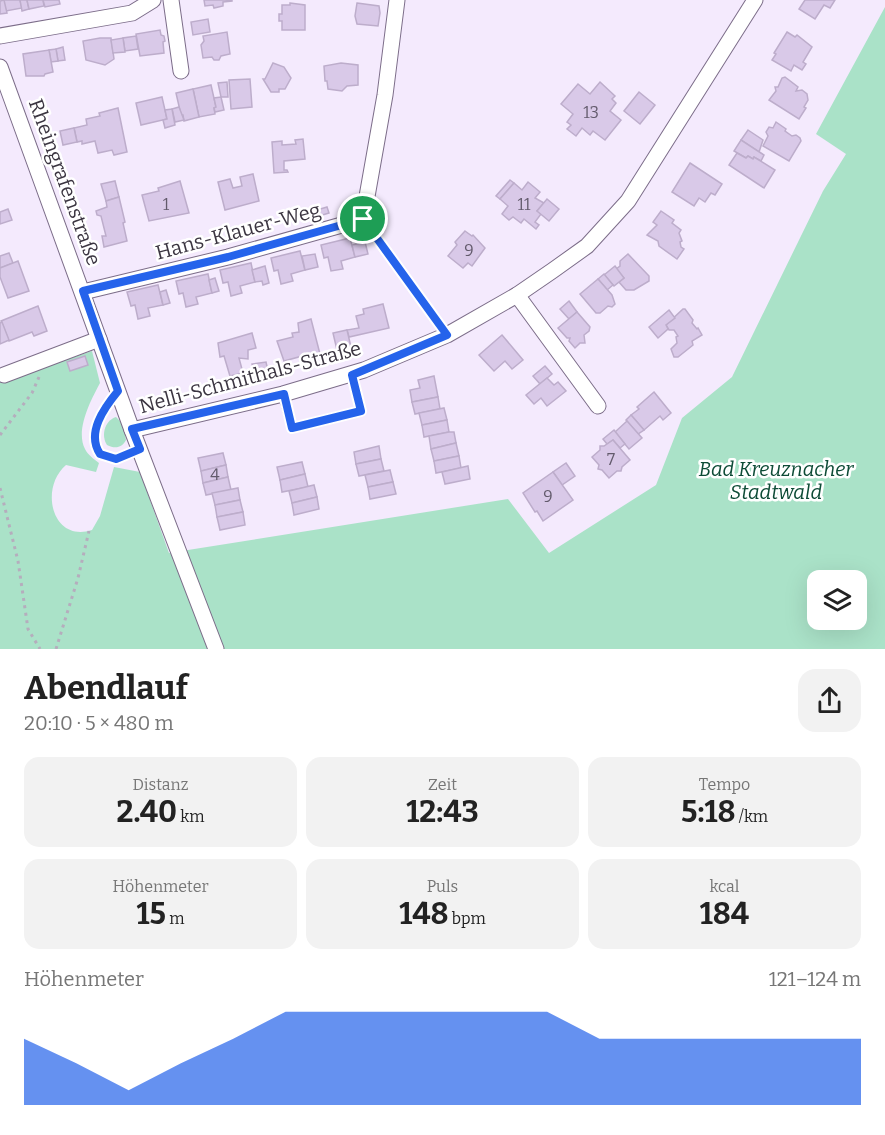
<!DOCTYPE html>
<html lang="de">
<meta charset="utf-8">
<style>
:root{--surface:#fff;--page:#f2f2f2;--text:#222;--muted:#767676;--accent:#2563eb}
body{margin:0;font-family:Bitter,serif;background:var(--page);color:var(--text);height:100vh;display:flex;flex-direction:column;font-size:22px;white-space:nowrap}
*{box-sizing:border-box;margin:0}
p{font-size:20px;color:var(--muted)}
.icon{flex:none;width:33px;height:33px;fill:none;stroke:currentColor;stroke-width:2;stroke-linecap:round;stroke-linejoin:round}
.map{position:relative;height:649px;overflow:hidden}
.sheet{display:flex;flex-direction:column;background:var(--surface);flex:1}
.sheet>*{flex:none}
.buttons{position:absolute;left:807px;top:570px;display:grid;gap:12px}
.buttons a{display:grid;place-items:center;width:60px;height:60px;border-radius:12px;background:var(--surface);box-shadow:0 6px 24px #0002;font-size:30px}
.pin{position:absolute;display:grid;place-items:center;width:51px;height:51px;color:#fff;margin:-26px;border:3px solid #fff;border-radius:50%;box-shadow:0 2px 6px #0007}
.round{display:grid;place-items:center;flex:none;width:63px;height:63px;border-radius:18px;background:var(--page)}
.head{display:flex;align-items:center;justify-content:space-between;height:102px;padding:0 24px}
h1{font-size:33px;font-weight:700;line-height:45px}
.metrics{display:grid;grid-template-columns:repeat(3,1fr);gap:9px;height:102px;padding:6px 24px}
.metrics div{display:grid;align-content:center;border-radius:15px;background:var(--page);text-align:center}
.metrics b{font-size:30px;font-weight:700}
.metrics small{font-size:16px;font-weight:400}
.metrics p{font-size:16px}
.chart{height:168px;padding:12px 24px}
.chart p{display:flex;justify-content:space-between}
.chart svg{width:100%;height:108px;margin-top:6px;fill:var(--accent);opacity:.7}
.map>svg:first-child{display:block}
.green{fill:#aae2c8;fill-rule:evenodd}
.building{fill:#d9c9e8;stroke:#bdadcb;stroke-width:1.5}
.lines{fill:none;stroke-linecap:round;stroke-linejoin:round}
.lane-casing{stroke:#7c6d89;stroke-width:10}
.street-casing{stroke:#7c6d89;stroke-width:17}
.path{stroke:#b5adbd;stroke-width:3;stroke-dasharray:3 4.5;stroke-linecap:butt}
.lane{stroke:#fff;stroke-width:8}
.street{stroke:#fff;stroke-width:15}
.route-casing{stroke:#fff;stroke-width:12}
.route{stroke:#2563eb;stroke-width:8}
.labels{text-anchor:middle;stroke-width:5;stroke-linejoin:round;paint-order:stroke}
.number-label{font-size:16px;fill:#625a6b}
.street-label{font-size:20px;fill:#3b3541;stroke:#fff}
.park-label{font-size:20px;font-style:italic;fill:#0d4b36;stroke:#fff}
</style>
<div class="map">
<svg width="885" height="649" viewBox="0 0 885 649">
<rect width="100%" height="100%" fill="#f4eafd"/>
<g class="green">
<path d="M885 7V649H0V382L92 351 100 383C91 400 75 430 85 449 88 455 94 459 99 463L96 472 66 465C39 488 52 543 92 530L100 516 114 467 140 472 169 553 508 499 549 553 656 485 682 418 732 377 823 191 846 154 816 134ZM818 580H856V620H818Z"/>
<path d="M116 417 123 424 126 440C122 448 115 449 107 445 101 436 104 421 116 417Z"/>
</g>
<g class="building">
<path d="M3 0H20L22 8 6 11Z"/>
<path d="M4 0 7 13 0 14V1Z"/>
<path d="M20 0H27L29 9 22 11Z"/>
<path d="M27 0H43L44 6 29 9Z"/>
<path d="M43 0H59L60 4 45 7Z"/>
<path d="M204 0H232V1L223 2V6L214 8 213 5 205 6Z"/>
<path d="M805 0H835L830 8 824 5 815 19 799 9Z"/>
<path d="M290 3 305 5V30H282V21H279V14H282V5H290Z"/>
<path d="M357 3 379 6 380 13 378 26 357 24 355 16Z"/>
<path d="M208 19 210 32 193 35 191 22Z"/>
<path d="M160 30 161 35 164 36 165 41 163 42 164 53 140 56 136 34Z"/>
<path d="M227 32 230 54 221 56 219 60H214L212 57 203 58 201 45 204 41 203 36Z"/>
<path d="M787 32 795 37 797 35 812 47 803 62 806 64 802 70 794 65 791 71 772 60 776 54 774 53Z"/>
<path d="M136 36 138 49 125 51 123 38Z"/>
<path d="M100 38H111L114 59 105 65 86 60 83 41Z"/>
<path d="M123 38 125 52 113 53 111 40Z"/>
<path d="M63 47 65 60 58 61 56 49Z"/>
<path d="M56 49 58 61 51 62 49 50Z"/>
<path d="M49 50 53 72 45 74 44 76H26L23 54Z"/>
<path d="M273 63 284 67 291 78 285 89H279V92H271L263 79H265Z"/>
<path d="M341 63 358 65V85L347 86 342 91 328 89 327 81H325L324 66Z"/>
<path d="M785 77 798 87 796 91 802 90 807 94 808 100 804 107 806 108 799 119 769 100 776 91 775 87H778L782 78Z"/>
<path d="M250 79 252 107 231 109 229 80Z"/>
<path d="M227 82 228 97H221L218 83Z"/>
<path d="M600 82 615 96 612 99 616 103 610 111 621 120 605 140 593 131 590 135 582 128 576 136 567 129 571 125 567 122 573 114 561 104 578 84 590 94Z"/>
<path d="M211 85 216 107 214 108 215 114 199 117 193 89Z"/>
<path d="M193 89 199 117 184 121 183 115H181L176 93Z"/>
<path d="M639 92 655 105 640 124 624 111Z"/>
<path d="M162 97 167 119 141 125 136 103Z"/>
<path d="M221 97 224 110 215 112 214 108 216 107 214 98Z"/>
<path d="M179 107 184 120 175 122 172 109Z"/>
<path d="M118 108 127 152 114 155 112 150 98 153 95 141 82 144V141L77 142 74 128 87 125 86 119 100 116 99 113Z"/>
<path d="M172 109 175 125 165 128 163 120 167 119 165 110Z"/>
<path d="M776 122 786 129 785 131 792 136 796 135 800 138 801 141 789 161 763 146 768 136 766 132 769 127 773 128Z"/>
<path d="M74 128 77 142 63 145 60 131Z"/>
<path d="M748 130 763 140 759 152 741 140Z"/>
<path d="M303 139 305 159 284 161V170H287L288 172 274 173 272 142 282 141V145L296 144 295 140Z"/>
<path d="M741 140 764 155 761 161 754 157 753 159 748 156 746 158 734 151Z"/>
<path d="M737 153 746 158 748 156 753 159 754 157 775 170 764 188 729 165Z"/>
<path d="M690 163 722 184 715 195 711 193 705 202 699 198 694 206 672 192Z"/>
<path d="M253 174 259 201 225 210 218 182 230 179 233 188 242 186 240 177Z"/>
<path d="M510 180 514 183 500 199 496 196Z"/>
<path d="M115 181 119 197 106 201 101 184Z"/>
<path d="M180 181 189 213 149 221 142 195 159 191 158 188Z"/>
<path d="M528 182 540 192 535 198 544 203 537 211 541 214 535 222 539 225 536 229 524 219 521 223 513 217 509 220 502 214 508 206 500 199 514 183 522 190Z"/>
<path d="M119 197 125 222 123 223 127 241 104 247 102 236H106L101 216 97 215 96 211 107 207 106 201Z"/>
<path d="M547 199 559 209 549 221 537 211Z"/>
<path d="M327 207 329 213 319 216 317 210Z"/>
<path d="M8 209 12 220 0 224V212Z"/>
<path d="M661 211 674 220 672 223 681 230 679 233 682 241 680 242 681 247 684 249 677 259 659 246 658 241 647 235 657 225 653 222Z"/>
<path d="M465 231 472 236 473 235 485 248 472 266 468 263 463 268 448 256 457 245 455 242Z"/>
<path d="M350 238 355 257 341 261 343 269 331 271 328 257 324 258 321 245Z"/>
<path d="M365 242 368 254 355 257 352 245Z"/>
<path d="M300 251 305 270 291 274 293 281 281 284 278 270 274 271 271 258Z"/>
<path d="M9 253 13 263 0 268V256Z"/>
<path d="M315 254 318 267 305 270 302 256Z"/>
<path d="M628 254 649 276V281L634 290H626L619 282 624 278 616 269 620 266V261Z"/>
<path d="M18 261 29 291 8 298 0 277V268Z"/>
<path d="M251 263 255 282 240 286 242 293 231 296 228 282 223 283 220 270Z"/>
<path d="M265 266 269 283 263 285 262 281 255 282 252 270Z"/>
<path d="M615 266 624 278 614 286 604 275Z"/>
<path d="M208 274 212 293 196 297 198 304 186 307 183 293 179 294 176 281Z"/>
<path d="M604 274 613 285 607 290 598 279Z"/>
<path d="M215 278 219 291 212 293 209 280Z"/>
<path d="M598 279 612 295 615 304 612 307 608 306 600 313H596L580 294Z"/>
<path d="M158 285 163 305 148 308 150 316 138 319 135 305 131 306 127 292Z"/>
<path d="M166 290 170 303 163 305 160 292Z"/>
<path d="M569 301 577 312 569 319 560 309Z"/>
<path d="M383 304 389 328 349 337 347 330 359 328 356 316 364 314 363 309Z"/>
<path d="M38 306 47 331 34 336 32 332 9 341 1 321Z"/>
<path d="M683 309H685L693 320 692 323 697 329 698 328 702 335 692 341 693 345 678 357H674L671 349 677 343 676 337 678 336 674 330H669L666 325Z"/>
<path d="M669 310 675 318 666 325 668 329 658 338 649 327Z"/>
<path d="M577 312 590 327 589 331 584 335 585 343H580L575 348 569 341 570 338H567L558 328Z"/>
<path d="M311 319 320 354 307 358 306 355 284 361 277 341 293 337 292 333 299 332 298 323Z"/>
<path d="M2 322 9 340 0 344V323Z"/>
<path d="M347 330 351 347 337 350 333 333Z"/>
<path d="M252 333 256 348 248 350V359L239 358 243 373 230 376 224 356 220 357 218 343Z"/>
<path d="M502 335 523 360 512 369 505 361 494 371 479 355Z"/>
<path d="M85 356 88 365 70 371 67 362Z"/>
<path d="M266 362 269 376 256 379 252 364Z"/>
<path d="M545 366 552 374 540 384 533 376Z"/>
<path d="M434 376 438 397 412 402 410 390 420 388 418 380Z"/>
<path d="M547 378 554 385 558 382 566 391 547 406 541 398 534 404 526 395Z"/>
<path d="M654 392 671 413 663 420 660 416 644 430 631 415 639 409 637 407Z"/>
<path d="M438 397 440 409 415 414 412 402Z"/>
<path d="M444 408 447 420 422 425 419 413Z"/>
<path d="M631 415 644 430 638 434 626 420Z"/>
<path d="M447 420 449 432 424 437 422 425Z"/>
<path d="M627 421 642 438 629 449 615 432Z"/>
<path d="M614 430 625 444 620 448 613 440 607 444 603 439Z"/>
<path d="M449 432H454L456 443 431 449 429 436Z"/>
<path d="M613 440 630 460 622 467 621 471H617L609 478 602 470 598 469 599 465 592 457 600 450V446H604Z"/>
<path d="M456 443 459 456 434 461 431 449Z"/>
<path d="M379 446 381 459 356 464 354 452Z"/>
<path d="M223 453 226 465 201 471 198 458Z"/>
<path d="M459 456 461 468 436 473 434 461Z"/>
<path d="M381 459 384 471 359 476 356 464Z"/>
<path d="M302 462 305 474 280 480 277 467Z"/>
<path d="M566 463 575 476 562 485 553 472Z"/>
<path d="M226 465 228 477 203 483 201 471Z"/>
<path d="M468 466 470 479 445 484 442 472Z"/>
<path d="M390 470 393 482 368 487 365 475Z"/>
<path d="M553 472 573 500 543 521 537 511 535 512 523 493Z"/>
<path d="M305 474 308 487 282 492 280 480Z"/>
<path d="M228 477 231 490 206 495 203 483Z"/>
<path d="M393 482 396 494 370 499 368 487Z"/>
<path d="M314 485 317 497 292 503 289 491Z"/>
<path d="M238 488 240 500 215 505 212 493Z"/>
<path d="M317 497 319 509 294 515 292 503Z"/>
<path d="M240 500 243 512 217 517 215 505Z"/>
<path d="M243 512 245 525 220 530 217 517Z"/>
</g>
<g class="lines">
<defs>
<g id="lane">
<path d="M118 391C104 408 86 433 100 454L116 459 140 449"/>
<path d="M283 394 292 428 361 411 352 375"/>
</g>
<g id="street">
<path d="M171 0 181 71"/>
<path d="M0 36 132 13 153 0"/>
<path d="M0 67 132 430 216 649"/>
<path d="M83 292 228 257 363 219 385 95 397 0"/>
<path d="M517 295 598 406"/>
<path d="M4 375 99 339"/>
<path d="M132 430 283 394 364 370 447 335 517 295 552 271 587 246 628 201 755 0"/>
</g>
</defs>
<use href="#lane" class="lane-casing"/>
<use href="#street" class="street-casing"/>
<g class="path">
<path d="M371 230 439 324"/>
<path d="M0 435 32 393 39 377"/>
<path d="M0 488 18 561 28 629 40 649"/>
<path d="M56 649 78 578 89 531"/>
</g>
<use href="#lane" class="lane"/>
<use href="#street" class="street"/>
</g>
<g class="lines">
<defs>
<path id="route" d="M363 219 447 335 352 375 361 411 292 428 284 394 132 429 140 449 116 459 100 454C86 433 104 408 118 391L83 291 228 257Z"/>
</defs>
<use href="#route" class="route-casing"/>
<use href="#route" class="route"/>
</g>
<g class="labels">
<g class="number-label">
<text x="591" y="118">13</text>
<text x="166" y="210">1</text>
<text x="524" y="210">11</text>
<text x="469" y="256">9</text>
<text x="611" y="465">7</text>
<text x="215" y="480">4</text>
<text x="548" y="502">9</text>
</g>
<g class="street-label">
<text transform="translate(65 182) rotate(70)" y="7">Rheingrafenstraße</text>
<text transform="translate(238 231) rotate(-15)" y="7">Hans-Klauer-Weg</text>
<text transform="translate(250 377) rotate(-15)" y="7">Nelli-Schmithals-Straße</text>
</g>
<g class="park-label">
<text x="776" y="476">Bad Kreuznacher<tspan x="776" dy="23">Stadtwald</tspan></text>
</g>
</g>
</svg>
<div class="buttons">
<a><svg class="icon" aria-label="layers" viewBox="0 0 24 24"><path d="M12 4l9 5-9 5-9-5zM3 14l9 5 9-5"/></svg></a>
</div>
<div class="pin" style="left:363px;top:219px;background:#1e9e55"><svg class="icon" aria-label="arrive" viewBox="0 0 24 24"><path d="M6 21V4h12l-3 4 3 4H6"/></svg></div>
</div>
<section class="sheet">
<div class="head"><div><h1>Abendlauf</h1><p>20:10 · 5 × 480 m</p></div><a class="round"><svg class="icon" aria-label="share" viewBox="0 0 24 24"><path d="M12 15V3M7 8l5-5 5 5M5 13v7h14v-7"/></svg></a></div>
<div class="metrics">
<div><p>Distanz</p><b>2.40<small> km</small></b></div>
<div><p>Zeit</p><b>12:43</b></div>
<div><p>Tempo</p><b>5:18<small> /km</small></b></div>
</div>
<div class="metrics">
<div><p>Höhenmeter</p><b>15<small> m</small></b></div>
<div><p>Puls</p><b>148<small> bpm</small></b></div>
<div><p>kcal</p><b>184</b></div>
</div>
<div class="chart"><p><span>Höhenmeter</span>121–124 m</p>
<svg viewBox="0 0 160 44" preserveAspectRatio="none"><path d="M0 44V17L10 27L20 38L30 27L40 17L50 6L60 6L70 6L80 6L90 6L100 6L110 17L120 17L130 17L140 17L150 17L160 17V44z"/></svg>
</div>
</section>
